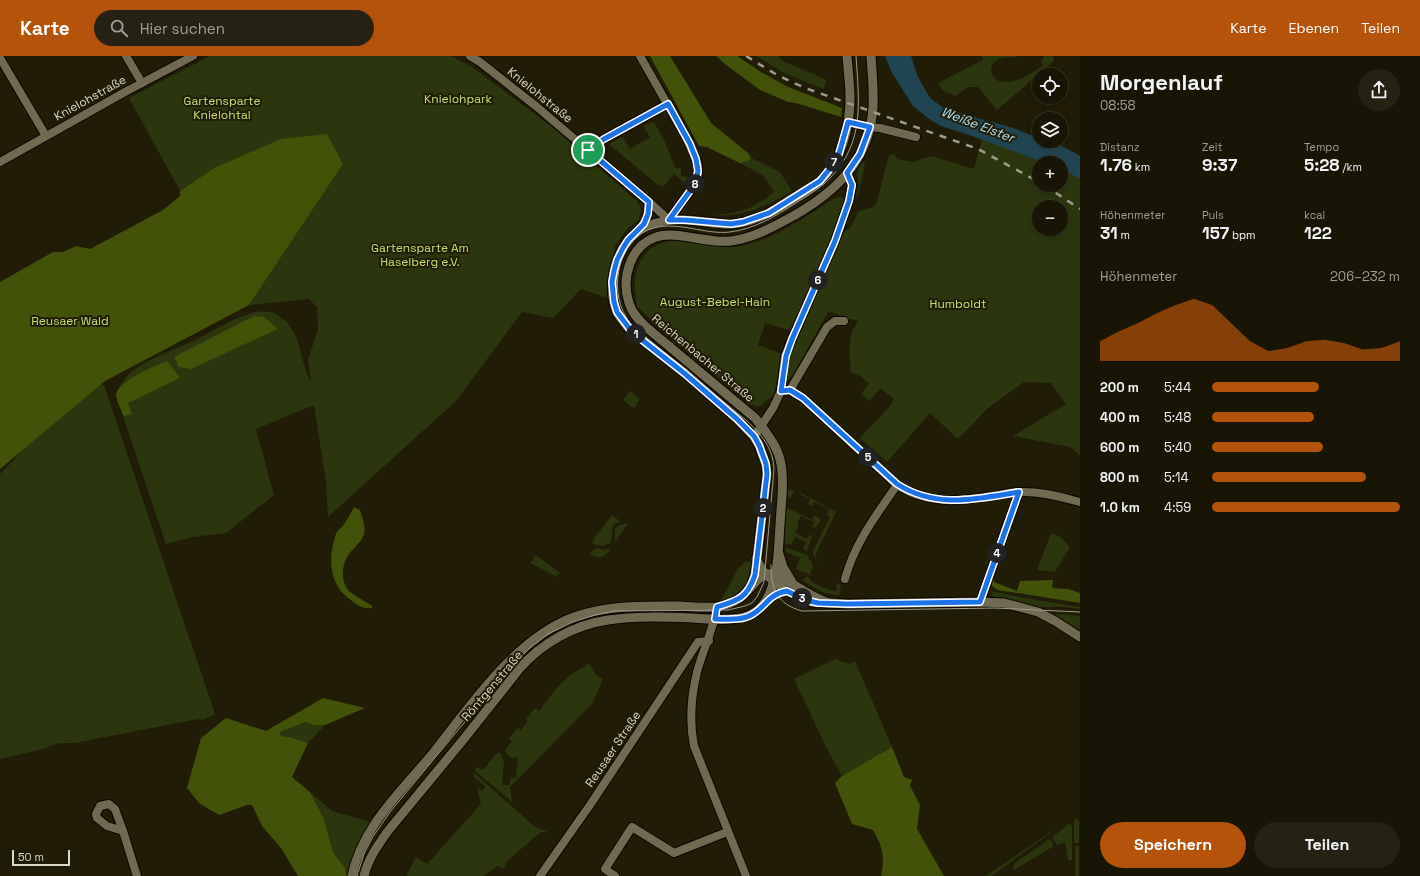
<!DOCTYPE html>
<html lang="de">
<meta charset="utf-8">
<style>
:root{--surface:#191504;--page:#262213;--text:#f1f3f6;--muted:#9f9f9a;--line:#373426;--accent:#b45309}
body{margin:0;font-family:"Space Grotesk",sans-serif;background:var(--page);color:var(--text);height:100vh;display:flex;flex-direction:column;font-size:15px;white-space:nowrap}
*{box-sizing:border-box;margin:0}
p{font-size:13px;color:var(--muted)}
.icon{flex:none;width:22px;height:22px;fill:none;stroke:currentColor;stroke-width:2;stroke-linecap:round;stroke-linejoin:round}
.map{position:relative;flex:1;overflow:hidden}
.details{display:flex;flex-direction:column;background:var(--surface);width:340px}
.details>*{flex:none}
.tools{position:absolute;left:1032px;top:12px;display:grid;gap:8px}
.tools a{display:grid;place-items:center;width:36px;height:36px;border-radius:50%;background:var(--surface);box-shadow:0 2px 6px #0003,0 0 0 1px var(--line);font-size:20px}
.scale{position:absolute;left:12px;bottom:10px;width:58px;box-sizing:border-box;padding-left:4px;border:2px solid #dddacc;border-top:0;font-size:11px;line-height:14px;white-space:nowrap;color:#dddacc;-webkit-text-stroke:3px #211c05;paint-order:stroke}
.pin{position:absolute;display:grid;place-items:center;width:34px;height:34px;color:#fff;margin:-17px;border:2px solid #fff;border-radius:50%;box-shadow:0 1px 4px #0007}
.km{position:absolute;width:20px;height:20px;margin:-10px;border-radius:50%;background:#222;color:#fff;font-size:11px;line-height:20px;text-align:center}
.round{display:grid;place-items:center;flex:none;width:42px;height:42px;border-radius:21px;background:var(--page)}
.headline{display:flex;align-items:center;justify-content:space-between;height:68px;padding:0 20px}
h1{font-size:22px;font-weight:700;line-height:30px}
.metrics{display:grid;grid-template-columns:repeat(3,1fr);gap:6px;height:68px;padding:4px 20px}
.metrics div{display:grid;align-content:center}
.metrics b{font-size:17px;font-weight:700}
.metrics small{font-size:11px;font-weight:400}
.metrics p{font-size:11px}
.chart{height:112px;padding:8px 20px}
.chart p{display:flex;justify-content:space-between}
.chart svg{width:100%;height:72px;margin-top:4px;fill:var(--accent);opacity:.7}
.cta{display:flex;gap:8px;margin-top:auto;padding:8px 20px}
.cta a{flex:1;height:46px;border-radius:24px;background:var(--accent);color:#fff;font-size:16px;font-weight:700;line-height:46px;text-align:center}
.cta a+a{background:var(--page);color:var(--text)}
ul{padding:0 20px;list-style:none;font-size:13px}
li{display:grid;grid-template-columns:64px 48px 1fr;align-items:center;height:30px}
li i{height:10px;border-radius:5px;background:var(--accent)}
header{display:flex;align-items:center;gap:24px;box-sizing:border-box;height:56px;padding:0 20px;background:var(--accent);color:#fff}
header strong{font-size:19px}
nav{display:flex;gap:22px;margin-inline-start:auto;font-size:14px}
.search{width:280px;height:36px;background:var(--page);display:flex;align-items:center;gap:10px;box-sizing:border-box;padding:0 14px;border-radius:22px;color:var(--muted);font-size:15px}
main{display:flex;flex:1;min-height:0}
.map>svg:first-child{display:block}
.green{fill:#2b360d;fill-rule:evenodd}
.forest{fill:#425308}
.water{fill:#204552}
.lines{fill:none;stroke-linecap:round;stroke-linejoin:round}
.minor-casing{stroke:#0b0600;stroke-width:10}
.tertiary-casing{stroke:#0b0600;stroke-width:11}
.minor{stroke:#706a51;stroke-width:8}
.tertiary{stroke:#706a51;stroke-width:9}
.tram{stroke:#9f9c8b;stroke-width:1}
.rail{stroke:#9f9c8b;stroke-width:2.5;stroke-dasharray:7 7;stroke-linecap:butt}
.route-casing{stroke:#fff;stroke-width:8}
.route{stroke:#1a73e8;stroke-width:5}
.labels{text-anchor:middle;stroke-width:4;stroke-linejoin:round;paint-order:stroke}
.street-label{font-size:12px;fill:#dddacc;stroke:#211c05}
.park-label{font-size:12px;fill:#c0e26b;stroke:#211c05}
.water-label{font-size:13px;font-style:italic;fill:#aee3f7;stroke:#211c05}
</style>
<header>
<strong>Karte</strong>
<div class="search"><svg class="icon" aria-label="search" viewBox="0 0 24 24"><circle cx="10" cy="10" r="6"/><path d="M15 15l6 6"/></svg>Hier suchen</div>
<nav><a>Karte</a><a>Ebenen</a><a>Teilen</a></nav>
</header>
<main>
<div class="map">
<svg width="1080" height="820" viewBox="0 0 1080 820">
<rect width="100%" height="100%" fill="#211c05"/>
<g class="green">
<path d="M210 0H451L472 11 551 70 638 146 641 153 639 164 626 174 615 190 608 242 581 233 553 262 522 256 456 345 328 461 326 426 314 349 256 373 274 439 226 477 193 481 166 488 116 339C119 332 123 324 129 318 146 303 179 292 199 282 217 273 233 262 252 257 258 255 270 255 276 258 304 274 298 303 311 326L308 304 318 273 317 251 309 243 249 249 343 108 214 112 180 135 129 42Z"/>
<path d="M756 0H778L783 5 827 24 823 33 786 18Z"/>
<path d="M982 0H1021C1014 2 1006 0 999 3 986 8 990 25 1003 26 1019 27 1032 17 1043 9L1041 5 1044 0H1053L1054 5 997 54 978 31H968L956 40 942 34 938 27 983 4Z"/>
<path d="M654 66 663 82 676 113 681 111V120L688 121 684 127 674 118 663 131 661 129 659 130 609 88 623 81 630 93 650 81 643 70Z"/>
<path d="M982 83 1045 107H1039V129H1061V113L1080 123V399L1070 391 1013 380 1066 348 1051 327 1024 326 988 352 958 383 930 357 887 406 860 382 890 350 894 343 880 332 870 345 861 338 869 327 860 320 851 316C850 304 848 287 852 276 854 272 857 269 857 264L848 263 831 256H828L792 321 788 325 786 323 788 306 796 282 844 176 851 171 858 156 873 151 877 146 889 99 895 98 897 103 913 106 931 100 974 113ZM1039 151H1061V173H1039Z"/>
<path d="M751 102 780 116 792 135C766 150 743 162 712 159 739 158 753 153 774 136L764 120 742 108 743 105 748 106Z"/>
<path d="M862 106 865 107 858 141 856 140 859 130 857 117Z"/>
<path d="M840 141 844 143V147L827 197 790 274 765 267 758 289 782 298 774 339 759 351 749 348 637 251C636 242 634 233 635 224 638 197 657 182 683 185 703 187 721 194 741 190 775 183 804 162 833 143Z"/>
<path d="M95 328 104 329 215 658 203 664 198 663 75 687H59L43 693 0 703V418L14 404 32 383Z"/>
<path d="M630 335 640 343 635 351H632L623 344Z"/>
<path d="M786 432 803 438 836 456 815 499 822 513 813 498V495L830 461 827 459 829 453 814 446 812 450 808 448 810 443 794 435 790 443 787 440Z"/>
<path d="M786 445 788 447 786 451 812 464 814 459 820 463V466L815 472 812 471 814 466 801 460 797 468 799 469 795 477 807 483 810 478 812 481 807 495 803 493 806 486 795 481 791 489 785 487V446Z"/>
<path d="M612 459 621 466 613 468 611 487 603 490 592 488 595 481Z"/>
<path d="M628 467 627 469 615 486V473L618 470Z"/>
<path d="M1051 477 1061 481 1070 491 1055 516 1037 514Z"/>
<path d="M785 491 807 499 813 509 810 519 796 513 800 502 786 496Z"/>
<path d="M596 492 604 494 611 492C605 501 598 505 590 497Z"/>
<path d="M536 499 560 517 557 521 530 507Z"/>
<path d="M745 506H753C749 530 744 539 720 546L738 513Z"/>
<path d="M808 520C813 530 825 532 834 535H836L837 527 841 529 839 540 822 536 802 524Z"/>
<path d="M991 535 1019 541 1080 551V553L1063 551H1037L1010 544 994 541 992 539Z"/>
<path d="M1063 558 1080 560V576L1054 559Z"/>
<path d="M835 603 849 608 855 605 892 691 842 720 826 691 794 623Z"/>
<path d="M589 607 595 618 603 623 592 648 510 731 512 746 474 714 477 711 483 714 497 697H500L504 705 502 729H509L511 722H516L518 702 509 701 505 694 512 685 509 682 518 672 521 674 528 665 526 663 535 652 539 655 558 630 572 618Z"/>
<path d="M306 666 314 669H325L308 687 290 681 281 680 280 677 282 675Z"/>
<path d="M473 716 534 770 552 778 546 776H541L506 806 504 813 497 810 484 820H406L416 801 427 808 481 748 477 731 482 735 486 731 474 721Z"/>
<path d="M310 736 332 755 370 766 362 782 349 820H347L345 812 333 796 324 763Z"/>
<path d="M1076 761 1080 766 1079 767V787H1074V766Z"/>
<path d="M1062 768 992 820H986Z"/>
<path d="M1070 768 1072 770V804H1068L1065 786 1057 789 1052 781 1068 769Z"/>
<path d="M1050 783 1054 790 1014 814 1013 810 1015 807Z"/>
<rect x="1075" y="790" width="4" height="30"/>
</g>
<g class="forest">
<path d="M650 0H670L711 67 748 97 751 102 748 106 743 105 742 108 707 91 699 90Z"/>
<path d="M716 0H737L761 16 788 31 842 52 841 61 796 47 788 46 760 34 725 8Z"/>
<path d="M327 78 343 108 249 249 105 325 0 413V226L53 196H63L76 190 90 193 163 154 180 140V135L214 112 281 83Z"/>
<path d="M254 260 264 261 278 273 191 313 179 311 174 301Z"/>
<path d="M167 305 180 322 128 347 132 358 124 360C121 354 117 346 116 339 116 326 155 310 167 305Z"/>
<path d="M354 451 360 454C362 461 366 470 364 478 361 487 354 491 349 498 342 508 340 523 348 534 354 540 365 545 372 550V552C362 554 355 547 347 541 331 528 328 505 334 485 335 482 335 479 337 476 338 474 341 472 343 470 347 464 351 457 354 451Z"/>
<path d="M991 524H994V526L1017 535 1020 525 1053 524 1052 532 1068 533 1080 537V547L998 534 993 531 991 528Z"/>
<path d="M323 642 365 652 325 669H314L306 666 282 675 280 677 281 680 290 681 308 687 292 721 310 736 324 763 333 796 345 812 347 820H298L281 792 262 770 252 749H247L219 759 199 747 187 732 201 682 226 662 266 675Z"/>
<path d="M892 691 904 721 912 724 910 730 920 749 917 773 944 820H881C885 801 883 791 873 774L852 768 835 727 842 720Z"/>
</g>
<path class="water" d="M885 0H911L918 21 930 42 945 53 1010 71 1039 82V85C1054 85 1067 92 1080 100V123L1061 113V107H1045L969 79 941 70 929 63 913 50 892 17Z"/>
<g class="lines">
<defs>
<g id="minor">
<path d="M126 0 142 27"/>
<path d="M470 0 480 6 537 51 649 146 669 164 695 128 698 120V109L686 81 640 0"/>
<path d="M0 2 46 80"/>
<path d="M848 66 870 71 880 72 916 81"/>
<path d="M588 94 604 83 668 48"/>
<path d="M0 106 125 36 193 0"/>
<path d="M640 173 647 161 649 146"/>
<path d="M790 334 827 271 835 265H844"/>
<path d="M781 335 790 334 803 342 897 429C927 448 957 446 992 440 1001 439 1010 436 1019 436 1040 435 1060 441 1080 446"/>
<path d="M754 381 773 352 781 335 785 300 792 283 835 185 849 145 852 129 847 117"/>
<path d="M845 523C854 488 877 458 897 429"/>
<path d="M980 546 1019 436"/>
<path d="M717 551C713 574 703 594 697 616 691 641 689 665 694 690L746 820"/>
<path d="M109 748 115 753 123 775 107 770 97 762 96 758 100 750Z"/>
<path d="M123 775 137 820"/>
<path d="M540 820 590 749 698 586 709 585"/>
<path d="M615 820 605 813 632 771 674 797 727 776"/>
</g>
<g id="tertiary">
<path d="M779 498 783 511 792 526"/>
<path d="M756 503 763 515 773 525 787 535 812 546 848 548 980 546 1004 547 1038 556 1055 565 1080 581"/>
<path d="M751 531 755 519 767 418 766 409 759 389 754 381 737 363 685 317 632 276C627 270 620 263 617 256 604 226 619 177 653 168 663 165 674 163 685 164 700 164 716 169 731 168 751 167 770 157 787 147 797 140 811 134 820 125 841 105 850 72 850 42 850 28 848 14 847 0"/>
<path d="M352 820C362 770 403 734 434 696 471 649 516 582 574 561 608 549 643 550 679 550 691 551 704 552 716 551 724 550 734 546 740 542 750 535 759 515 774 518 782 519 790 526 796 530 807 537 817 543 829 547"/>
<path d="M364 820C368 803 378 789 388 775L463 684 520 612C542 587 574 569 608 564 635 560 665 561 693 562 709 563 728 565 744 561 752 559 761 553 765 546 779 524 778 494 780 469 781 448 786 417 778 397 773 384 763 372 755 362L646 271C639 264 632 257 629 247 621 222 630 190 656 181 676 174 708 188 731 185 754 182 775 170 795 159 837 135 870 103 873 51 874 34 872 17 871 0"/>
</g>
</defs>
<use href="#minor" class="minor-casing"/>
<use href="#tertiary" class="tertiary-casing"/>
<use href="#minor" class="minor"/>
<use href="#tertiary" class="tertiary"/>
<g class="tram">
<path d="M771 509C771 533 777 548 802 555L995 552 1080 556"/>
<path d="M357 820 364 798 372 782 390 756 507 615 530 592 548 578 573 566 595 559 614 555 728 554 745 550 752 547 757 541 764 526 774 413C773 392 762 379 747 365L635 272C632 269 628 265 626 261 608 232 619 181 654 172 679 165 705 179 730 176 754 173 776 160 796 147 807 140 820 133 830 122 865 87 859 45 856 0"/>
</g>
<g class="rail">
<path d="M746 0 777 19 805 32 978 93 1039 126"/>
<path d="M1044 129 1080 153"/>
</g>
</g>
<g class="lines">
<defs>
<path id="route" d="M668 48 690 88 696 103 698 115 695 128 669 164H685L731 168 743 166 769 157 820 125 832 110 839 98 848 66 870 71 860 98 847 117 852 129 849 145 835 185 792 283 786 300 781 335 790 334 803 342 897 428C936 453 976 443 1019 436L980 546 848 548 818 547 805 544 787 535C769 538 766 550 753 558 742 565 727 563 715 563L717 551C739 544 747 542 755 519L767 418 766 408 759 389 754 380 737 363 684 317 632 276 617 256 614 246 612 226 614 215 617 204 623 192 628 184 644 168 648 158 649 146 588 94 604 83Z"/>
</defs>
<use href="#route" class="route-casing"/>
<use href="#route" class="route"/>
</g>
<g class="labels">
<g class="street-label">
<text transform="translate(540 39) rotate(39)" y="4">Knielohstraße</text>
<text transform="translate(90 42) rotate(-29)" y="4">Knielohstraße</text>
<text transform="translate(703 302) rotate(40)" y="4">Reichenbacher Straße</text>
<text transform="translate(492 630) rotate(-50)" y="4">Röntgenstraße</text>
<text transform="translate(613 693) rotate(-56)" y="4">Reusaer Straße</text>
</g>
<g class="park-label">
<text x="458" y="47">Knielohpark</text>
<text x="222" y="49">Gartensparte<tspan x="222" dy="14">Knielohtal</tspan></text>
<text x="420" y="196">Gartensparte Am<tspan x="420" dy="14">Haselberg e.V.</tspan></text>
<text x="715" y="250">August-Bebel-Hain</text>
<text x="958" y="252">Humboldt</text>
<text x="70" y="269">Reusaer Wald</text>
</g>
<g class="water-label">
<text transform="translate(978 68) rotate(21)" y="5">Weiße Elster</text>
</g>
</g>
</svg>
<div class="tools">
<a><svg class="icon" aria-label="locate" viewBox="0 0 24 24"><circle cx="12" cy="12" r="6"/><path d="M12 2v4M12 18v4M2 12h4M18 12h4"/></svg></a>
<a><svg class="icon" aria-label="layers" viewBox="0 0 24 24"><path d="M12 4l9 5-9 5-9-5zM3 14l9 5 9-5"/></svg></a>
<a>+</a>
<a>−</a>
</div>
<div class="scale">50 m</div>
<div class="pin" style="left:588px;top:94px;background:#1e9e55"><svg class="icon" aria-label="arrive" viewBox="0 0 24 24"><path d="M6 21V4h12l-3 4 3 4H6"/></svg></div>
<b class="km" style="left:636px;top:278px">1</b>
<b class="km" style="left:763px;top:452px">2</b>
<b class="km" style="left:802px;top:542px">3</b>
<b class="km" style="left:997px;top:497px">4</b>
<b class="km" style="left:868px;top:401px">5</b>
<b class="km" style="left:818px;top:224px">6</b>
<b class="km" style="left:834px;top:106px">7</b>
<b class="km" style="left:695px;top:128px">8</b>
</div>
<section class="details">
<div class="headline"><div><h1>Morgenlauf</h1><p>08:58</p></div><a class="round"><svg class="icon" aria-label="share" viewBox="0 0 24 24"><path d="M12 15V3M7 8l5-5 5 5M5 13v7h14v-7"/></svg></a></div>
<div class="metrics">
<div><p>Distanz</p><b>1.76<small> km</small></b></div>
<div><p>Zeit</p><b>9:37</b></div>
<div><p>Tempo</p><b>5:28<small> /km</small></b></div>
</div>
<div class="metrics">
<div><p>Höhenmeter</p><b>31<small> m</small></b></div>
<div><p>Puls</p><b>157<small> bpm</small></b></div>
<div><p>kcal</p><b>122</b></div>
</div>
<div class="chart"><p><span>Höhenmeter</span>206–232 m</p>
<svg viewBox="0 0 160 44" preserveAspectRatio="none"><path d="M0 44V32L10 26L20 21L30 15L40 10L50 6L60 10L70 21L80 32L90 38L100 36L110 32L120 31L130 33L140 37L150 36L160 32V44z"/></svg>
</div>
<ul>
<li><b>200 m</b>5:44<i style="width:57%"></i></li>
<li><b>400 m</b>5:48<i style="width:54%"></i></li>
<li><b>600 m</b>5:40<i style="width:59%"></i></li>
<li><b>800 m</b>5:14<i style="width:82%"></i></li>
<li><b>1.0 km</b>4:59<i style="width:100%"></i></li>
</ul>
<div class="cta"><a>Speichern</a><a>Teilen</a></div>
</section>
</main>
